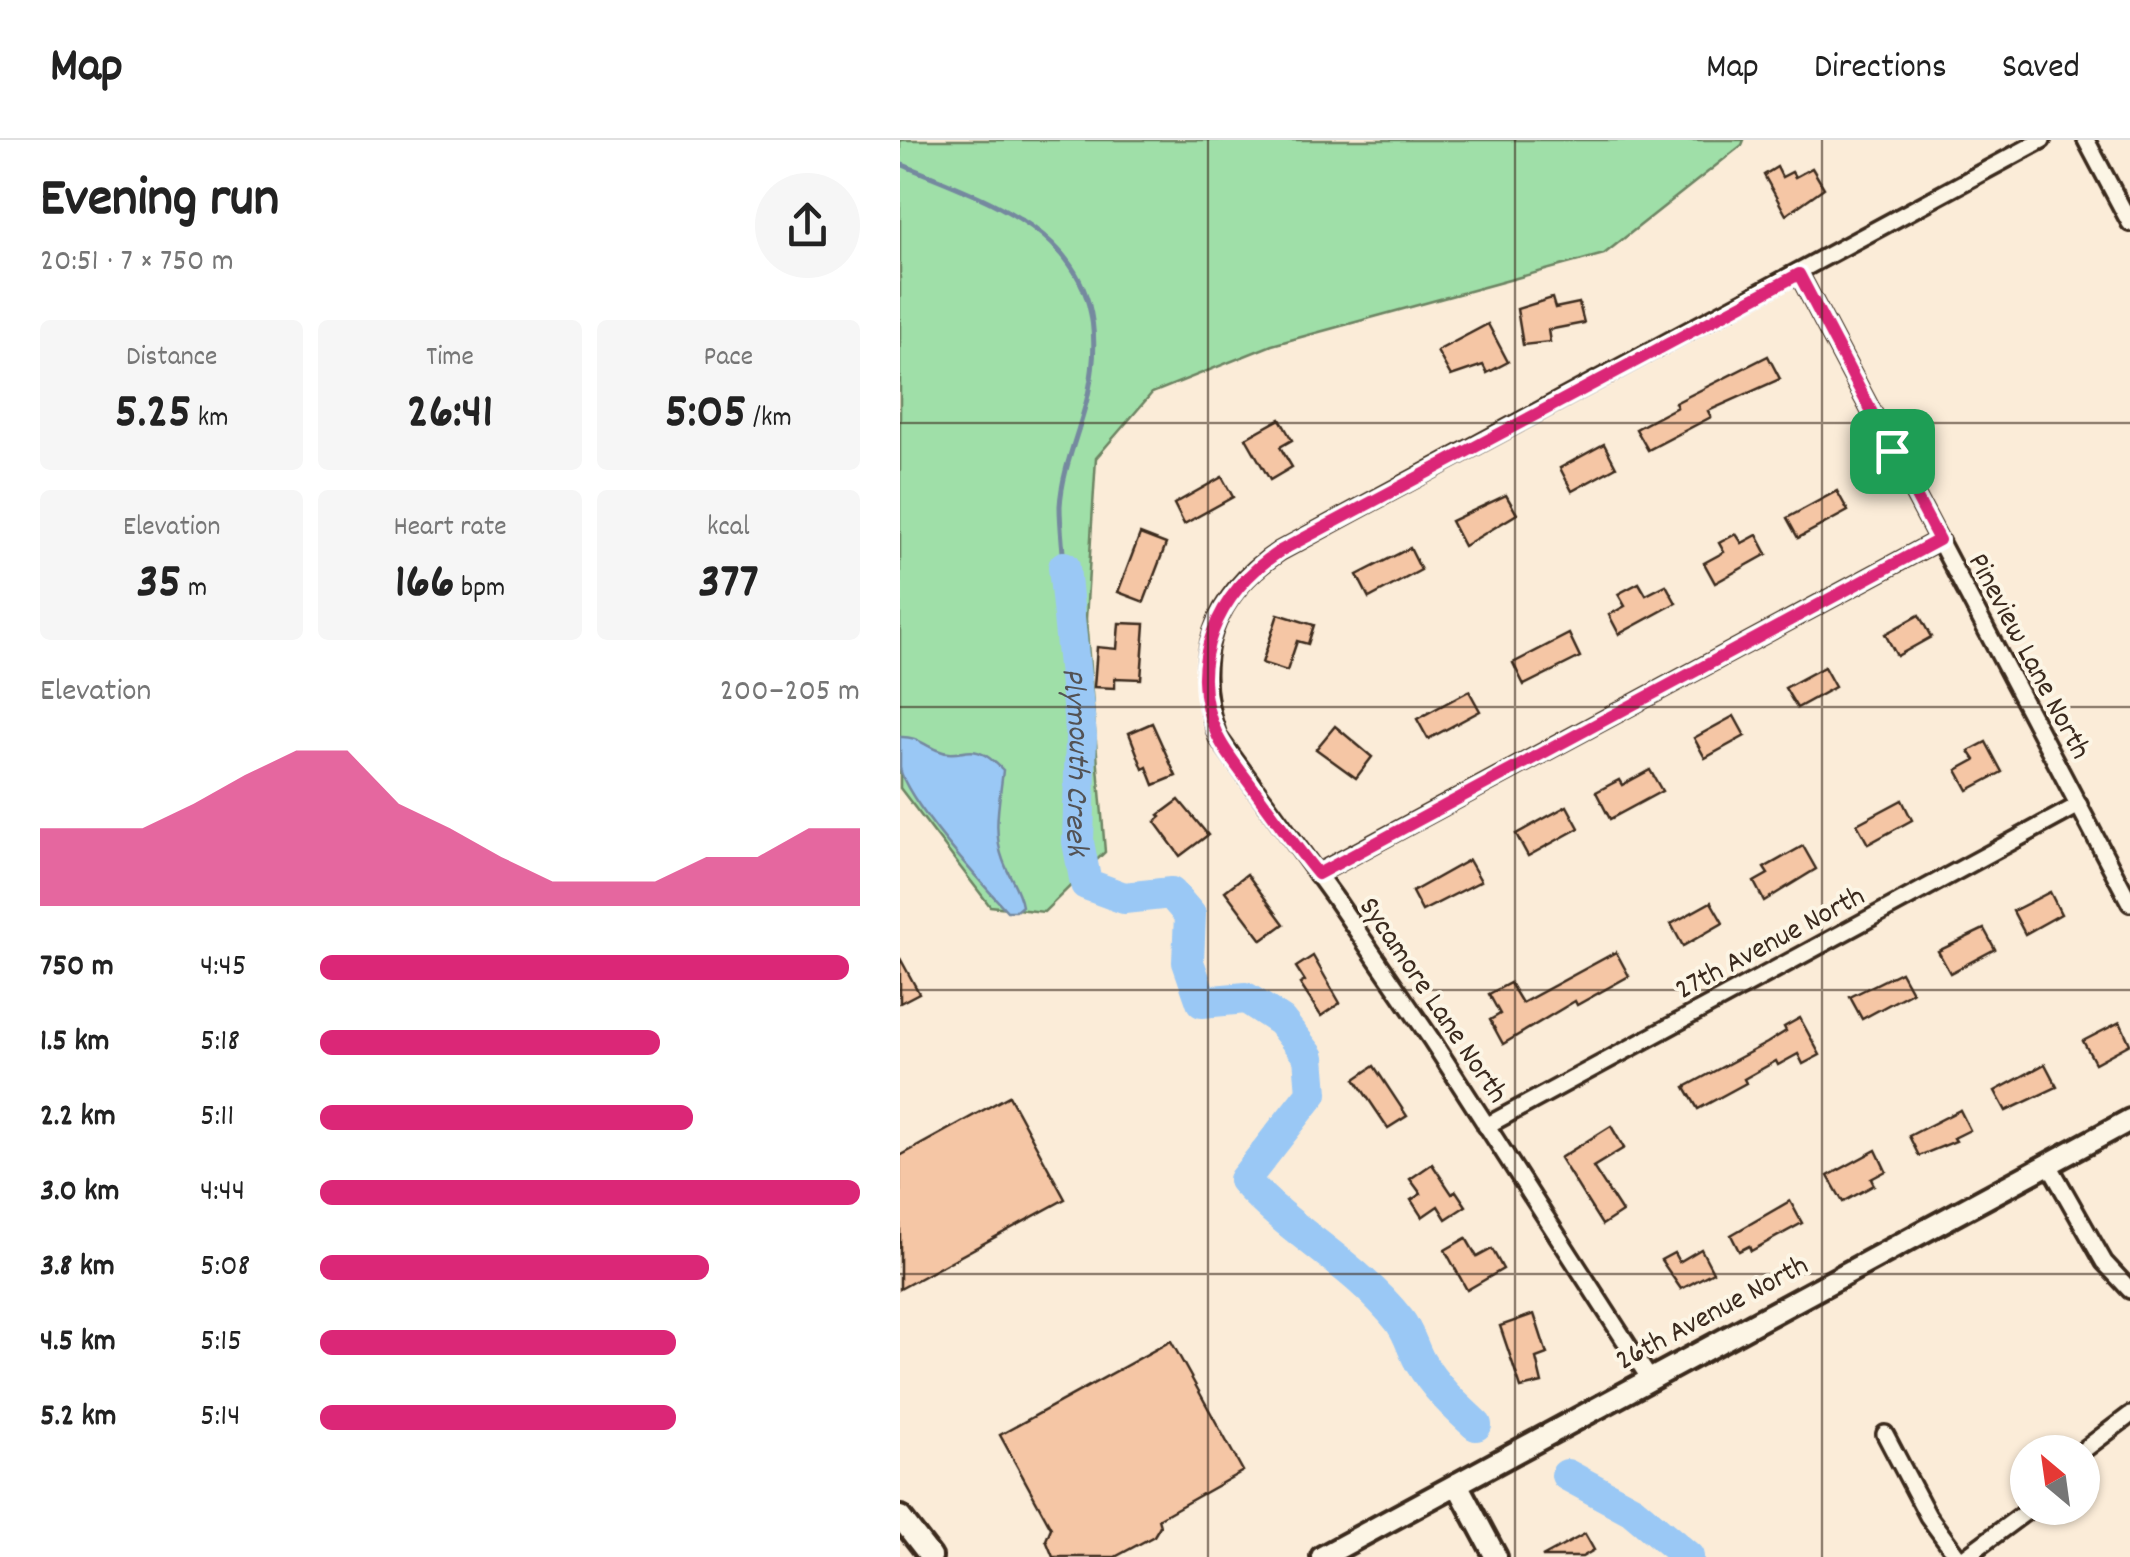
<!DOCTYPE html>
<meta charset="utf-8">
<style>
:root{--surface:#fff;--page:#f6f6f6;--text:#222;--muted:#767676;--line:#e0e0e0;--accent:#db2777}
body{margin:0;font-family:Dekko,sans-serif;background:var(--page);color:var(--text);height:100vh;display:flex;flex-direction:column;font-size:38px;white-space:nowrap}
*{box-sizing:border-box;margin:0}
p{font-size:32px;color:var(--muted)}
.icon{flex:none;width:55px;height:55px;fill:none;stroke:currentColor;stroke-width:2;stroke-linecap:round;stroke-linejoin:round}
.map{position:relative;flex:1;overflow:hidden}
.panel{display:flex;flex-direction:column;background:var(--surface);width:900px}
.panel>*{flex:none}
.needle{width:65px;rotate:331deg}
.tools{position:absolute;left:1110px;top:1295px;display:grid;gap:20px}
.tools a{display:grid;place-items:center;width:90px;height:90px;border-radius:50%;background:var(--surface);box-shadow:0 2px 8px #0004;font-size:50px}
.pin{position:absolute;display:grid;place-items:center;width:85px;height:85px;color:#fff;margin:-42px;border-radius:20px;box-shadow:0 5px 15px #0006}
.round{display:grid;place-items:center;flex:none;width:105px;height:105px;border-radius:52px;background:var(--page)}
.summary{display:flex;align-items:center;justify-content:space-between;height:170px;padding:0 40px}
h1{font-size:55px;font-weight:700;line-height:75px}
.figures{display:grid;grid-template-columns:repeat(3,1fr);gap:15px;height:170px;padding:10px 40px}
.figures div{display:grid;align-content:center;border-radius:10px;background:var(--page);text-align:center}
.figures b{font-size:50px;font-weight:700}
.figures small{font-size:28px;font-weight:400}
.figures p{font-size:28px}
.chart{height:280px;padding:20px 40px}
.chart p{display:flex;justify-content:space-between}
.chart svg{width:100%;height:180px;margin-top:10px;fill:var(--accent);opacity:.7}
ul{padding:0 40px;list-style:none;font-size:32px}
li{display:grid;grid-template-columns:160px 120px 1fr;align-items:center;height:75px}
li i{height:25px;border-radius:12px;background:var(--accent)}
header{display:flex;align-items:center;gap:60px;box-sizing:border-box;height:140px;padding:0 50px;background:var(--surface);border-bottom:2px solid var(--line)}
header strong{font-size:48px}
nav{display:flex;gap:55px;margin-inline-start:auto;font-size:35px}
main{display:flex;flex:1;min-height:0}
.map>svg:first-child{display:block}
.green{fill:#9fdfa8;stroke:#6d8463;stroke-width:2.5}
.water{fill:#9ac8f5;stroke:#74899f;stroke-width:2.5}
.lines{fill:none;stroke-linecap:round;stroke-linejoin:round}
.stream{stroke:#74899f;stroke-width:5}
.river{stroke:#9ac8f5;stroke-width:32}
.building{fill:#f5c6a5;stroke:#3b2a1e;stroke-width:2.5}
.minor-casing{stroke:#3b2a1e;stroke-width:22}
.tertiary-casing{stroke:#3b2a1e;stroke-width:28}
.minor{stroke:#fcf5e5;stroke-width:15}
.tertiary{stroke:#fcf5e5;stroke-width:20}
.route-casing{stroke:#fff;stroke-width:20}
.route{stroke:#db2777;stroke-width:12}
.grid{fill:none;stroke:#3b2a1e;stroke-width:2.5;stroke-opacity:0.55}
.labels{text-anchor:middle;stroke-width:8;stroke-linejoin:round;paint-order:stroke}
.street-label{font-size:30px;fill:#3b2a1e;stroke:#fcf5e5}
.water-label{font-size:32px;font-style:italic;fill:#535254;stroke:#fcf5e5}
</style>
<header>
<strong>Map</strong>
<nav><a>Map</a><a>Directions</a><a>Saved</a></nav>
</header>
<main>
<section class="panel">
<div class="summary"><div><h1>Evening run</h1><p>20:51 · 7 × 750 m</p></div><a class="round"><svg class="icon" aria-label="share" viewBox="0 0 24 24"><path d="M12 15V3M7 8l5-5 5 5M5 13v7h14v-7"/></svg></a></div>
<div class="figures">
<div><p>Distance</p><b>5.25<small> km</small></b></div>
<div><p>Time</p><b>26:41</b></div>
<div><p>Pace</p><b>5:05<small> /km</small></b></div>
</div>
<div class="figures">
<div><p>Elevation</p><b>35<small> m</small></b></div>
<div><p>Heart rate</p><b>166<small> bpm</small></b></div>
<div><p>kcal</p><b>377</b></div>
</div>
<div class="chart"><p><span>Elevation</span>200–205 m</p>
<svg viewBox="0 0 160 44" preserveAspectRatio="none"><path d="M0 44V25L10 25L20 25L30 19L40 12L50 6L60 6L70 19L80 25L90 32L100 38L110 38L120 38L130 32L140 32L150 25L160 25V44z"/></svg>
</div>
<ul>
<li><b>750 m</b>4:45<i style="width:98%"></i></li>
<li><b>1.5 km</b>5:18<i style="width:63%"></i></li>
<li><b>2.2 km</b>5:11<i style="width:69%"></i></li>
<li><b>3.0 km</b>4:44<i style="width:100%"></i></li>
<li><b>3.8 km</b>5:08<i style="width:72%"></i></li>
<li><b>4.5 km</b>5:15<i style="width:66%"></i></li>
<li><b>5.2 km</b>5:14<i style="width:66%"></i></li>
</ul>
</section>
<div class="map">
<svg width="1230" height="1417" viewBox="0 0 1230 1417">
<rect width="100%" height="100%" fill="#fbecd8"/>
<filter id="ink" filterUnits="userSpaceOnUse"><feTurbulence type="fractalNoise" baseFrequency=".01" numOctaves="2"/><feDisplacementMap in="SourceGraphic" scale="20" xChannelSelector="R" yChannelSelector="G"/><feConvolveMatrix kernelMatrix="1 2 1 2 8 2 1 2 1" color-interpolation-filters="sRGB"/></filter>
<g filter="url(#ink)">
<path class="green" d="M0 0H844L842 5 704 114 372 205 252 253 196 318 186 479 205 712 144 772 90 766 0 648Z"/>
<path class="water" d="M0 597C16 596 22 604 37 610 65 622 69 595 103 630 100 660 92 691 103 720 109 737 119 748 122 766L116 771H107C83 745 5 659 0 628 0 618 0 607 0 597Z"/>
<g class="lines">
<path class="stream" d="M0 24C114 69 220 106 188 255 180 291 162 329 160 366 160 386 163 407 164 427"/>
<g class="river">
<path id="s1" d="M164 427 181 596 178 702 186 744 224 758 271 753 290 775 288 822 302 862 346 858 381 881 409 917 412 953 344 1040C390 1092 456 1125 499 1180 509 1192 512 1208 520 1222 535 1247 555 1266 576 1285"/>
<path d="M667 1335 732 1370 788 1417"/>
</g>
</g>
<g class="building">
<path d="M877 27 882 37 892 32 895 37 912 28 924 48 886 75 864 35Z"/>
<path d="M652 158 655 168 679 163 684 183 648 190 650 202 623 205 617 169Z"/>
<path d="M588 184 608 222 587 233 583 225 551 236 537 211Z"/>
<path d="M868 216 880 239 808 271 811 277 748 310 736 289 777 267 775 263Z"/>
<path d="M380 279 392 300 380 307 392 327 370 340 346 298Z"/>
<path d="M704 304 716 327 672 351 660 328Z"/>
<path d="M322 337 333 357 284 384 274 364Z"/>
<path d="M937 351 948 371 898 398 887 378Z"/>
<path d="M606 355 617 374 564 406 551 381Z"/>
<path d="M240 394 266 404 244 462 218 452Z"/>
<path d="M836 394 842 403 857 395 867 414 815 443 804 423 824 412 819 403Z"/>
<path d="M510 408 521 430 469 458 457 435Z"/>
<path d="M739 443 746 455 766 445 776 463 719 494 709 475 725 466 718 454Z"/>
<path d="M378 474 414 485 408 504 397 501 387 531 362 523Z"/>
<path d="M1019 475 1031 497 997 516 985 494Z"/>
<path d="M219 483 245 484 241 539 215 538V548L194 547 197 507 217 509Z"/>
<path d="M669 494 680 517 624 545 613 523Z"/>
<path d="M924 527 935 547 897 568 885 548Z"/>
<path d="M569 551 580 571 528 599 517 579Z"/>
<path d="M834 576 845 596 805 618 794 598Z"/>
<path d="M252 583 276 636 254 645 247 627 243 629 229 593Z"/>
<path d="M435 586 472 617 456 638 416 609Z"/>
<path d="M1086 602 1102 632 1068 650 1057 630 1075 620 1069 611Z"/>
<path d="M750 630 762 651 710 679 696 652 719 640 722 645Z"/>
<path d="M279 660 308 695 280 716 255 682 261 677 259 675Z"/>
<path d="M1002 660 1012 680 968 704 957 684Z"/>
<path d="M667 666 679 688 628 716 616 694Z"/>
<path d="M903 706 916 729 864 761 854 742 868 734 864 728Z"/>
<path d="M569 720 581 741 522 771 512 752Z"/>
<path d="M347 734 384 784 362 800 325 751Z"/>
<path d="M1150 752 1161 774 1125 794 1113 771Z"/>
<path d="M811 762 823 783 783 806 771 784Z"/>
<path d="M1084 789 1095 809 1050 833 1038 811Z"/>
<path d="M716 812 729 836 677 865 675 861 603 904 590 880 600 874 589 854 610 843 622 863Z"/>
<path d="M413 816 440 863 421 876 400 844 405 841 396 827Z"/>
<path d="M0 818 19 853 0 863Z"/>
<path d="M1001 832 1012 852 962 879 950 857Z"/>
<path d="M900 878 920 915 903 924 898 914 878 925 876 921 844 939 846 943 798 969 785 947 867 903 886 891 884 887Z"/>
<path d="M1220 882 1230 904 1195 923 1183 901Z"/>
<path d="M1145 924 1157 947 1106 971 1095 951Z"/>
<path d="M474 926 507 976 488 988 455 939Z"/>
<path d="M109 956 165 1059 0 1149V1016Z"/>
<path d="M1060 970 1070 990 1054 998 1056 1001 1019 1016 1009 996Z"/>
<path d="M711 986 724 1008 693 1027 722 1072 702 1085 660 1018Z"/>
<path d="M976 1010 986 1031 971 1039 974 1045 943 1062 928 1036Z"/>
<path d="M532 1024 552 1054 556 1051 566 1066 546 1079 538 1066 522 1077 511 1060 521 1054 510 1039Z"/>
<path d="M890 1061 902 1083 851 1111 849 1106 839 1111 831 1095Z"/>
<path d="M566 1098 577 1117 592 1109 603 1129 567 1150 545 1110Z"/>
<path d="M801 1109 813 1132 781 1149 761 1120 774 1113 779 1122Z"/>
<path d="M634 1174 647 1214 636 1218 642 1243 621 1248 600 1186Z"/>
<path d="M271 1201 343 1331 258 1379 260 1386 254 1396 215 1417H153L146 1400 151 1388 100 1295Z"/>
<path d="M685 1394 694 1410 682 1417H642Z"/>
</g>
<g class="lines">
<defs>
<g id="minor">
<path d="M1186 0 1230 83"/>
<path d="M899 134 1230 763"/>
<path d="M417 734 1039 400"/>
<path d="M586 986 1179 665"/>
<path d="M1148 1023 1204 1122 1230 1150"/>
<path d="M749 1238 531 899 434 757 318 597C291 519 311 456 380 411L1142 0"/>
<path d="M985 1294 1028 1376 1058 1417"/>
<path d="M1181 1312 1230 1275"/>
<path d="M1065 1417 1131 1368"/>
</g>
<g id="tertiary">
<path d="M557 1344 596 1417"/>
<path d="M0 1377 31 1417"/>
<path d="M422 1417 1230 980"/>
</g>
</defs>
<use href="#minor" class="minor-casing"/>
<use href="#tertiary" class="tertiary-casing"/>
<use href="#minor" class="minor"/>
<use href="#tertiary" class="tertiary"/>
</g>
</g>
<g class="lines" filter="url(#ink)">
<defs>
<path id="route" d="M899 134 1039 400 418 734C395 706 374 677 353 648 341 631 327 615 318 597 283 524 318 452 380 411Z"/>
</defs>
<use href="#route" class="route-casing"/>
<use href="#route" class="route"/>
</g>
<path class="grid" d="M308 0V1417M615 0V1417M922 0V1417M0 283H1230M0 567H1230M0 850H1230M0 1134H1230"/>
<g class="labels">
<g class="street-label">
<text transform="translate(1131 515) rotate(62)" y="10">Pineview Lane North</text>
<text transform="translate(869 801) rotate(-28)" y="10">27th Avenue North</text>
<text transform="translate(535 859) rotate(56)" y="10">Sycamore Lane North</text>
<text transform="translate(811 1171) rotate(-28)" y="10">26th Avenue North</text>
</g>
<g class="water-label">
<text dy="11" stroke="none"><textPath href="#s1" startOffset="195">Plymouth Creek</textPath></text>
</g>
</g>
</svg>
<div class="tools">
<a><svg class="needle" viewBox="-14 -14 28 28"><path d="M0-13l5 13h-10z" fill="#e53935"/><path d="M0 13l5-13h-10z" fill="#767676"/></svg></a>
</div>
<div class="pin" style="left:992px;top:311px;background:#1e9e55"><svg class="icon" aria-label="arrive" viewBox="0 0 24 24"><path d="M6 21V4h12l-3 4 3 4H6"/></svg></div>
</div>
</main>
